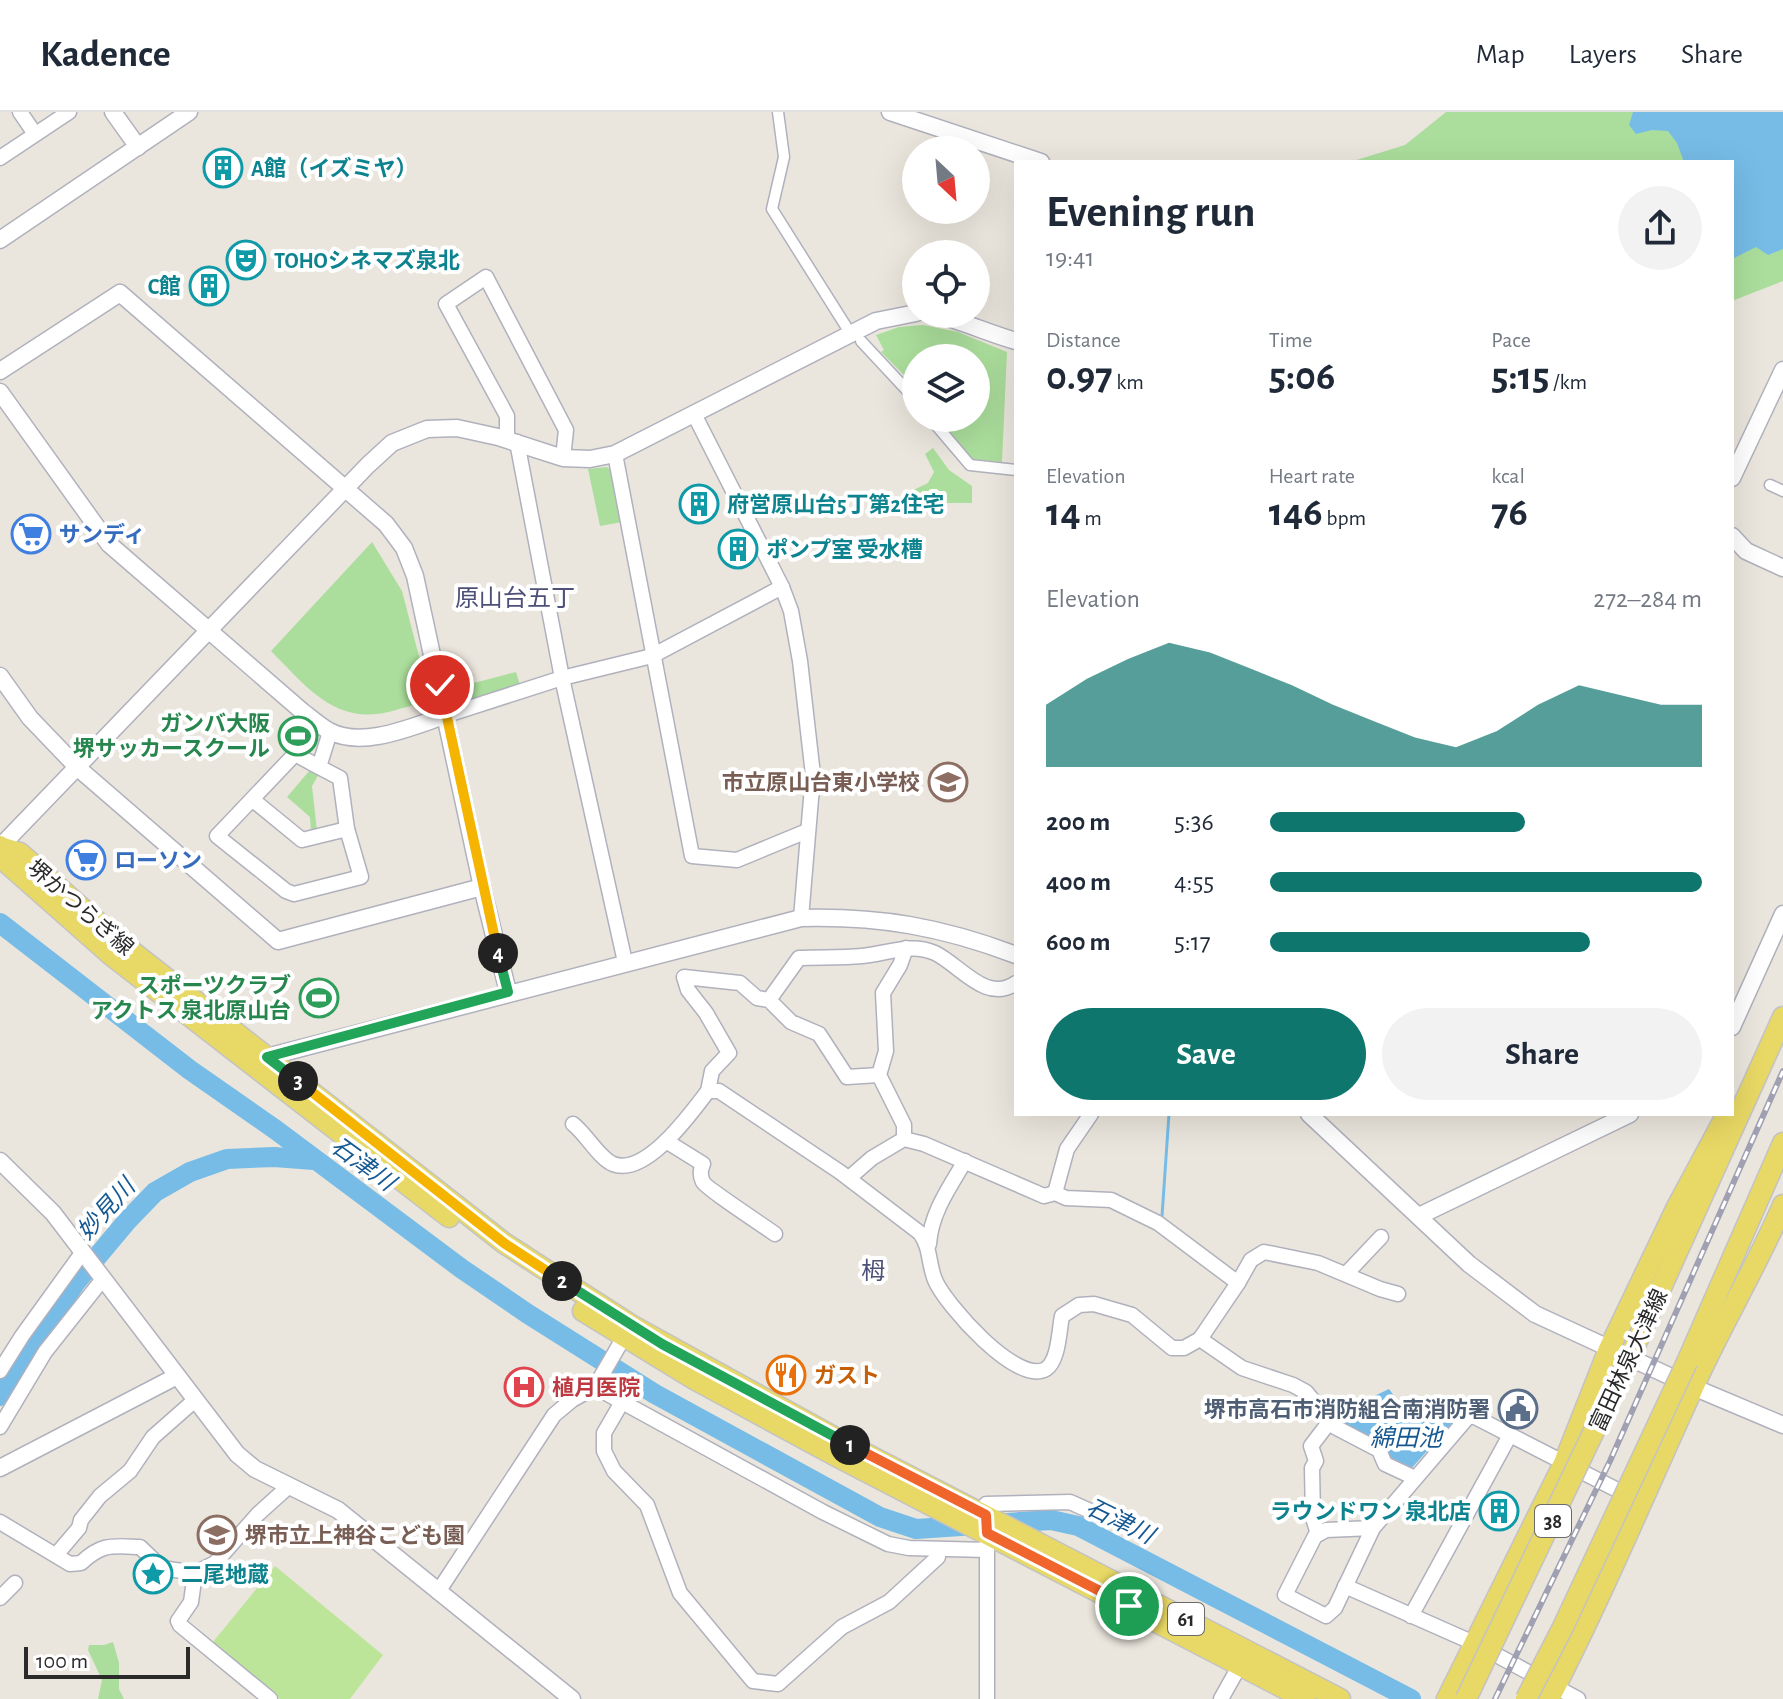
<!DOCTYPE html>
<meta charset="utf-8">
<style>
:root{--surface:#fff;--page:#f2f2f3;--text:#1f2937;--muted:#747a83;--line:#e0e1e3;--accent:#0f766e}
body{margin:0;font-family:"Alegreya Sans","Noto Sans JP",sans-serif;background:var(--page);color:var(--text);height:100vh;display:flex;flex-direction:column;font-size:30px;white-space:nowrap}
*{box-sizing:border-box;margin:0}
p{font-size:26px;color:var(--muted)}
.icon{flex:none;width:44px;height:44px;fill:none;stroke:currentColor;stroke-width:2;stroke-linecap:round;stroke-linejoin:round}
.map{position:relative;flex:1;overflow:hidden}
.side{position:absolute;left:1014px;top:48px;width:720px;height:956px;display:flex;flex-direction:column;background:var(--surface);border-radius:0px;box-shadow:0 8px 32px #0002}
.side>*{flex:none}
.needle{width:52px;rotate:154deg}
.tools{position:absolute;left:902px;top:24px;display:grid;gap:16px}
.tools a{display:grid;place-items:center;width:88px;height:88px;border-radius:50%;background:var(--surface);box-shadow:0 8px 32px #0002;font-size:40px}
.scale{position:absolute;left:24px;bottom:20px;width:166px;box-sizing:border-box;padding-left:8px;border:4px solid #2a2a2a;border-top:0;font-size:22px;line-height:28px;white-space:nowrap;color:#2a2a2a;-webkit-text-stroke:6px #fff;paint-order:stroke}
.pin{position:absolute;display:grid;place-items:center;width:68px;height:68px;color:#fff;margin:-34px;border:4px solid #fff;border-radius:50%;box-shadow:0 2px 8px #0007}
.km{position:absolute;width:40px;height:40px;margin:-20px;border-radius:50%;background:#222;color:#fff;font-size:22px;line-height:40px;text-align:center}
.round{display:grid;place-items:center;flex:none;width:84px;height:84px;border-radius:42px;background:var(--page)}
.head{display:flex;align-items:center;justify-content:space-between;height:136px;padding:0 32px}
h1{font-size:44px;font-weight:700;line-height:60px}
.figures{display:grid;grid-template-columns:repeat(3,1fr);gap:12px;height:136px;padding:8px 32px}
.figures div{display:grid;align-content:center}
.figures b{font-size:40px;font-weight:700}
.figures small{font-size:22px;font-weight:400}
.figures p{font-size:22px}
.chart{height:224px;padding:16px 32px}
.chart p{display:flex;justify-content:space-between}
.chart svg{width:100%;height:144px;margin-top:8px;fill:var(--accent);opacity:.7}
.primary-button{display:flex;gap:16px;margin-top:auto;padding:16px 32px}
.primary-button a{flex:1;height:92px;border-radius:48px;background:var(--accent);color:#fff;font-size:32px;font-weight:700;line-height:92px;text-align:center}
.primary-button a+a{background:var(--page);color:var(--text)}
ul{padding:0 32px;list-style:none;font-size:26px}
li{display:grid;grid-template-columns:128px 96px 1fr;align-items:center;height:60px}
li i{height:20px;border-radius:10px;background:var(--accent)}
header{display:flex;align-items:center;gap:48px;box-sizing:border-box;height:112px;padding:0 40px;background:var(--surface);border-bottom:2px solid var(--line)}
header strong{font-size:38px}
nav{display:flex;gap:44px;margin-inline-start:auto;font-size:28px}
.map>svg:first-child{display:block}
.green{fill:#abde9c}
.pitch{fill:#bce599}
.water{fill:#76bce7}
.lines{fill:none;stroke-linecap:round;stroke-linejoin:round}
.stream{stroke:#76bce7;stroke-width:3}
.river{stroke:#76bce7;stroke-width:20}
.pedestrian-casing{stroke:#b0b1bd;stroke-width:13}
.minor-casing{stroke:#b0b1bd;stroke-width:17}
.tertiary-casing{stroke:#b0b1bd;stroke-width:19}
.primary-casing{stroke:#c3c3c3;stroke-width:23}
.pedestrian{stroke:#fff;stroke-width:10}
.minor{stroke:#fff;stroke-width:14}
.tertiary{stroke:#fff;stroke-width:16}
.primary{stroke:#e8d865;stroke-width:20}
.rail-casing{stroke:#a0a0b3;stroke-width:6}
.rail{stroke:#fff;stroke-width:3;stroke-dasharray:9;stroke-linecap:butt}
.primary-bridge-casing{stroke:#c3c3c3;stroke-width:23;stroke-linecap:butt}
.primary-bridge{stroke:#e8d865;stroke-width:20}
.split-1-casing{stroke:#fff;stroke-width:16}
.split-2-casing{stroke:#fff;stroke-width:16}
.split-3-casing{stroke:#fff;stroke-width:16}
.split-4-casing{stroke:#fff;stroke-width:16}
.split-5-casing{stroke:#fff;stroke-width:16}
.split-1{stroke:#f0652b;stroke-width:10}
.split-2{stroke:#22a559;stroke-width:10}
.split-3{stroke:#f5b400;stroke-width:10}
.split-4{stroke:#22a559;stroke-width:10}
.split-5{stroke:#f5b400;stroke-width:10}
.labels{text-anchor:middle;stroke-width:8;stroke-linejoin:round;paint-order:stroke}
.shield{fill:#fff;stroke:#6a6a6a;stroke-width:2}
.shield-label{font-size:20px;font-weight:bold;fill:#2a2a2a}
.culture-label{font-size:22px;font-weight:bold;fill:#0d838f;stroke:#fff;text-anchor:start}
.shop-label{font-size:22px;font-weight:bold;fill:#366cbe;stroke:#fff;text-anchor:start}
.leisure-label{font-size:22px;font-weight:bold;fill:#27864d;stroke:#fff;text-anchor:end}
.education-label{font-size:22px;font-weight:bold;fill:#785e54;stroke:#fff;text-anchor:end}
.street-label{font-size:22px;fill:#2a2a2a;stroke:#fff}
.food-label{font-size:22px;font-weight:bold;fill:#c56008;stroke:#fff;text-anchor:start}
.health-label{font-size:22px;font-weight:bold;fill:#be3a42;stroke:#fff;text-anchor:start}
.service-label{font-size:22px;font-weight:bold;fill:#4e5e75;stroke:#fff;text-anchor:end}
.neighbourhood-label{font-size:24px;fill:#4d5077;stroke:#fff}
.water-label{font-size:24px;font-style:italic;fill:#165992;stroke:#fff}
</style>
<header>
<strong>Kadence</strong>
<nav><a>Map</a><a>Layers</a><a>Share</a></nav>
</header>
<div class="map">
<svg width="1783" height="1587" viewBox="0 0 1783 1587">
<rect width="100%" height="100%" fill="#ebe6dd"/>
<g class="green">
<path d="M1446 0H1783V169L1732 189V50H1350L1405 33Z"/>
<path d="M923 213 958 220 1007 240 1002 350 970 347 940 306H976V246H916V275L881 240 884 238 876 223 899 215Z"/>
<path d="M933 336 949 358 972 374V391H907V381L928 371 934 360 925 342Z"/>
<path d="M607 355 613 360 622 410 600 414 588 357Z"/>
<path d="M372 430 402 479 429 583C421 593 408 594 396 598 337 616 309 577 271 539Z"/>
<path d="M516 560 521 576 459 595 455 592 451 577Z"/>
<path d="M310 658 319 662 312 674 317 719 311 720 310 705 287 685Z"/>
<path d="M113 1530 119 1551V1577L124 1587H98L102 1568 88 1538 89 1533H104Z"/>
</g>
<path class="pitch" d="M275 1454 383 1543 350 1587H280L213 1530Z"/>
<g class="water">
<path d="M1633 0H1783V137L1768 143 1756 135 1732 147V50H1684L1677 31 1668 19 1652 18 1636 22 1629 13Z"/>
<path d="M1389 1277 1407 1301 1410 1302 1430 1290 1435 1292 1444 1304 1458 1295 1463 1299 1409 1359 1335 1311 1332 1304Z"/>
</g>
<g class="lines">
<path class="stream" d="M1162 1104 1169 1002"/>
<g class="river">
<path d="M0 811 190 958 276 1018 462 1157 528 1202 655 1282 880 1405 916 1417 1051 1408 1078 1414 1411 1587"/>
<path d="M0 1284 76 1170 127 1109 155 1080 190 1060 227 1047 274 1045 314 1048"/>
</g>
<defs>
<g id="pedestrian">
<path d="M778 0 784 45 772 97 847 216"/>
<path d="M861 229 916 288"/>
<path d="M930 306 970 353 1016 358"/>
<path d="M1770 373 1783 379"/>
</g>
<g id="minor">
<path d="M20 0 35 22"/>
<path d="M0 46 69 0"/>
<path d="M694 302 782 475 791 499 800 549 813 663 801 806"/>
<path d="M507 327V304L446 192 486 165 566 318 563 346"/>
<path d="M517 330 562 566 625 850"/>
<path d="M615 342 692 744 737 748 807 719"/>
<path d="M447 603 562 566 652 544 782 475"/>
<path d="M319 655 340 666 347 717 361 765 294 782 286 779 217 724 295 642 319 655 330 620"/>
<path d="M253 688 302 728 347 717"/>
<path d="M769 888 799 846C820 845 841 846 862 844 886 842 911 830 935 841 960 853 986 892 1016 871"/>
<path d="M879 963 847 965 819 922 791 910 769 888 757 886 740 871 684 865 688 878 706 901 729 941 712 959 708 979H719L840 1060 920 1121C931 1136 928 1151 935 1168 945 1192 1017 1274 1046 1257 1059 1248 1059 1218 1062 1204L1079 1193 1094 1192 1132 1203 1172 1236H1184L1200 1227 1238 1171"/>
<path d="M573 1012C586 1022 599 1046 613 1052 646 1065 691 1001 708 979"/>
<path d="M904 1027V1013L879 963 886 939 883 881 900 853 906 836"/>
<path d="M666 1029 703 1052C700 1058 700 1064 703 1070 706 1076 764 1114 775 1122"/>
<path d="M849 1066 872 1046 904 1027 924 1032 1044 1084 1055 1081 1066 1086 1111 1088 1158 1111 1238 1171 1251 1148 1264 1140 1318 1151 1380 1177 1398 1182"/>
<path d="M1055 1081 1067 1037 1091 1002"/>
<path d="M929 1132C931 1101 949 1076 965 1049"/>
<path d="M1346 1162 1381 1125"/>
<path d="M1200 1227 1242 1256 1293 1273 1306 1280 1335 1315 1379 1338 1385 1352 1415 1366"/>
<path d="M0 1259 22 1224 82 1141"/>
<path d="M595 1275 823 1400 888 1432 909 1436 987 1438"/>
<path d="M622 1290 604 1321V1339L614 1359 647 1393 680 1481 753 1569 778 1572 842 1515 889 1490 938 1445V1438"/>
<path d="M0 1315 45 1240 102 1168"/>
<path d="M986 1392 1070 1390 1099 1403 1107 1399"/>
<path d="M0 1410 70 1452 81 1451C102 1431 112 1434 140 1435L162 1456 195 1461 215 1451 258 1402 288 1375"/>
<path d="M1373 1416 1326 1418 1315 1424 1285 1483 1326 1504 1335 1496 1373 1416 1468 1305H1475L1631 1385"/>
<path d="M1318 1422 1313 1406 1312 1356 1316 1349 1311 1334 1330 1309"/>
<path d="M56 1443 79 1416 81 1408 100 1384 130 1359 153 1325 195 1288"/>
<path d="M195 1461 191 1490 178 1509 180 1513 270 1587"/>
<path d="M1345 1474 1476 1532 1578 1587"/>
<path d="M438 1480 554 1303 572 1288 595 1275 628 1218"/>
<path d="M0 1486 15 1471"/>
<path d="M1411 1504 1510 1323"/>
<path d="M987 1587V1431"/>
<path d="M1221 1587 1240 1553"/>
</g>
<g id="tertiary">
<path d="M113 0 138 35"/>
<path d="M890 0 1041 50"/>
<path d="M0 128 189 0"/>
<path d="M932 202C961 208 987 221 1016 229"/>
<path d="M0 259 120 181 386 412 404 436 415 464 482 775 508 880"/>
<path d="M0 280 109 432 303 600C311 606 320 614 329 619 364 637 413 614 447 603"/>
<path d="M1732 366 1783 258"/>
<path d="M1732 424 1746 439 1783 456"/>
<path d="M0 564 30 606 78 656 278 829 482 775"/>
<path d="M0 735 368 353 392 331 427 317 457 316 498 325 563 346 590 347 615 342 876 209 916 201"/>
<path d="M1732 915 1783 802"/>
<path d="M263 949 267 945 801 806C880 804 942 815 1016 843"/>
<path d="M1309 1002 1469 1152 1535 1202 1693 1275 1783 1313"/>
<path d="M0 1049 53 1101 237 1342 255 1357 338 1398 572 1587"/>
<path d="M1419 1104 1630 1002"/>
<path d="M0 1356 177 1264"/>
</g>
<g id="primary">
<path d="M0 734 8 752 111 843 449 1105"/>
<path d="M0 735 20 741 120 830 504 1131 631 1213 843 1330 1340 1587"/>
<path d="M583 1199 694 1267 836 1344 1305 1587"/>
<path d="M1637 1229 1783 905"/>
<path d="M1687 1250 1783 1031"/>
<path d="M1447 1587 1564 1351 1609 1237 1677 1095 1727 1002"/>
<path d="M1549 1587C1601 1486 1645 1381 1692 1278 1720 1215 1756 1156 1783 1093"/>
</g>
</defs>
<use href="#pedestrian" class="pedestrian-casing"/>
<use href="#minor" class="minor-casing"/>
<use href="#tertiary" class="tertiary-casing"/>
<use href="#primary" class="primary-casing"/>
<use href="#pedestrian" class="pedestrian"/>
<use href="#minor" class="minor"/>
<use href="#tertiary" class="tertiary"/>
<use href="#primary" class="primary"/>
<defs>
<path id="rail" d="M1495 1587 1610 1349 1783 959"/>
</defs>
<use href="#rail" class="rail-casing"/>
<use href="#rail" class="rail"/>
<defs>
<g id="primary-bridge">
<path d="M1466 1587 1637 1229"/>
<path d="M1526 1587 1563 1515 1687 1250"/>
</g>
</defs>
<use href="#primary-bridge" class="primary-bridge-casing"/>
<use href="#primary-bridge" class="primary-bridge"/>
</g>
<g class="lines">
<defs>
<path id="split-1" d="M850 1333 986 1403 987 1421 1129 1494"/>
<path id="split-2" d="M562 1169 662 1232 850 1333"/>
<path id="split-3" d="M298 969 504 1131 562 1169"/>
<path id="split-4" d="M298 969 267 945 508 880 498 841"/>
<path id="split-5" d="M440 573 498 841"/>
</defs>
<use href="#split-1" class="split-1-casing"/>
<use href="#split-2" class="split-2-casing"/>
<use href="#split-3" class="split-3-casing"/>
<use href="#split-4" class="split-4-casing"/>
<use href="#split-5" class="split-5-casing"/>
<use href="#split-1" class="split-1"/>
<use href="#split-2" class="split-2"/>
<use href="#split-3" class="split-3"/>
<use href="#split-4" class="split-4"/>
<use href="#split-5" class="split-5"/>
</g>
<defs>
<symbol id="building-ring" viewBox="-11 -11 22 22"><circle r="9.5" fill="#fff" stroke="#0f9aa8" stroke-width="1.5"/><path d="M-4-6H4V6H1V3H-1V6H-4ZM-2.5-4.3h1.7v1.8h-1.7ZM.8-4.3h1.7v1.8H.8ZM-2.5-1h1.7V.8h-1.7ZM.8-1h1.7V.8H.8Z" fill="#0f9aa8"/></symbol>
<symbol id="theatre-ring" viewBox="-11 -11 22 22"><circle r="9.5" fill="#fff" stroke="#0f9aa8" stroke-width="1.5"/><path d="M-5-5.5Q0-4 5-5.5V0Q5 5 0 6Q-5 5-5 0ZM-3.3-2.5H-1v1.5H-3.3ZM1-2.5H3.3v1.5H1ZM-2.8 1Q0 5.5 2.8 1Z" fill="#0f9aa8"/></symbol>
<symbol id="supermarket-ring" viewBox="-11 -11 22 22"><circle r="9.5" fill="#fff" stroke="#3f7fe0" stroke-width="1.5"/><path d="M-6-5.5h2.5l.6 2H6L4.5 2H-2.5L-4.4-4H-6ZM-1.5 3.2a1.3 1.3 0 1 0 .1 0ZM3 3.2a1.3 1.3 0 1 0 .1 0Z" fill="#3f7fe0"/></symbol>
<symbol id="stadium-ring" viewBox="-11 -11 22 22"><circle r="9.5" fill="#fff" stroke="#2e9e5b" stroke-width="1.5"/><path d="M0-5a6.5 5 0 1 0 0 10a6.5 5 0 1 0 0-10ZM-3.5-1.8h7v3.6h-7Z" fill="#2e9e5b"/></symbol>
<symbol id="school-ring" viewBox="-11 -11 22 22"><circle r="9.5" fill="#fff" stroke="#8d6e63" stroke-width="1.5"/><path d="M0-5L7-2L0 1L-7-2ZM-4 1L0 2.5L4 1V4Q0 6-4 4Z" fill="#8d6e63"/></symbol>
<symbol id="restaurant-ring" viewBox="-11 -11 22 22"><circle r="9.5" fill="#fff" stroke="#e8710a" stroke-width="1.5"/><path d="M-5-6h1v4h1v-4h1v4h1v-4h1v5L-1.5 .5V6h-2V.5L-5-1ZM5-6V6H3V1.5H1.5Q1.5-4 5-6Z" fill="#e8710a"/></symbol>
<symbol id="hospital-ring" viewBox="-11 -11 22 22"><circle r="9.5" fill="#fff" stroke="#e0444e" stroke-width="1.5"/><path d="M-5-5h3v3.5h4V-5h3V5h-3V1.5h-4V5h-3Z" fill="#e0444e"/></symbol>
<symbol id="civic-ring" viewBox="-11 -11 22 22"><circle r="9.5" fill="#fff" stroke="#5c6f8a" stroke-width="1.5"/><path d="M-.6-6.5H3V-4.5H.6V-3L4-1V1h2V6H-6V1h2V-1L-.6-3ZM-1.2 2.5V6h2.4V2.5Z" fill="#5c6f8a"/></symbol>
<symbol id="sight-ring" viewBox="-11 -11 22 22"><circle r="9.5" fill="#fff" stroke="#0f9aa8" stroke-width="1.5"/><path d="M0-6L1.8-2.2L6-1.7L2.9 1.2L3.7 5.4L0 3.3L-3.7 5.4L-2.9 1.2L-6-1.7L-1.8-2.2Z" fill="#0f9aa8"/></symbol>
</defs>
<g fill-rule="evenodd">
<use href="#building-ring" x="201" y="34" width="44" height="44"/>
<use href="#theatre-ring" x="224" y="126" width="44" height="44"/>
<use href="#building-ring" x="187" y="152" width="44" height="44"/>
<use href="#building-ring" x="677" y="370" width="44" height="44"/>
<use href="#supermarket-ring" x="9" y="400" width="44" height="44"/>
<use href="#building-ring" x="716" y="415" width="44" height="44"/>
<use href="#stadium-ring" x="276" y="602" width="44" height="44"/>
<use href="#school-ring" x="926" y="648" width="44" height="44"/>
<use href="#supermarket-ring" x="64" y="726" width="44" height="44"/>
<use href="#stadium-ring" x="297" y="864" width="44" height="44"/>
<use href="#restaurant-ring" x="764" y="1241" width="44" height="44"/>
<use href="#hospital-ring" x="502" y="1253" width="44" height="44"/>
<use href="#civic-ring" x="1496" y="1275" width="44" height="44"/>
<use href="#building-ring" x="1477" y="1377" width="44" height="44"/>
<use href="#school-ring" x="195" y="1401" width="44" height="44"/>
<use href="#sight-ring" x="131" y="1440" width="44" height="44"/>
</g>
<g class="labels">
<g class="shield">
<rect x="1535" y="1393" width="36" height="32" rx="6"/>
<rect x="1168" y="1491" width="36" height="32" rx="6"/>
</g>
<g class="shield-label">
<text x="1553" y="1416">38</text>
<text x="1186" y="1514">61</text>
</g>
<g class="culture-label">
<text x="251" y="64">A館（イズミヤ）</text>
<text x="274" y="156">TOHOシネマズ泉北</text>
<text x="181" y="182" text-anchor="end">C館</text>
<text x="727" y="400">府営原山台5丁第2住宅</text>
<text x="766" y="445">ポンプ室 受水槽</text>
<text x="1471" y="1407" text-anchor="end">ラウンドワン 泉北店</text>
<text x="181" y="1470">二尾地蔵</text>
</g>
<g class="shop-label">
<text x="59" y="430">サンディ</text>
<text x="114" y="756">ローソン</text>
</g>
<g class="leisure-label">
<text x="270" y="619">ガンバ大阪<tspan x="270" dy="25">堺サッカースクール</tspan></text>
<text x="291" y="881">スポーツクラブ<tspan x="291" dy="25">アクトス 泉北原山台</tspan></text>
</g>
<g class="education-label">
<text x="920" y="678">市立原山台東小学校</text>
<text x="245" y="1431" text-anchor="start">堺市立上神谷こども園</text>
</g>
<g class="street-label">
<text transform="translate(81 795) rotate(41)" y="8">堺かつらぎ線</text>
<text transform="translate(1628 1248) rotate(-65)" y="8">富田林泉大津線</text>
</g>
<g class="food-label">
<text x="814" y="1271">ガスト</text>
</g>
<g class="health-label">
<text x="552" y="1283">植月医院</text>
</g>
<g class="service-label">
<text x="1490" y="1305">堺市高石市消防組合南消防署</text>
</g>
<g class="neighbourhood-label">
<text x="515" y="494">原山台五丁</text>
<text x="873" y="1167">栂</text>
</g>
<g class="water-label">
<text transform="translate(363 1052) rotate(36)" y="8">石津川</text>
<text transform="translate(106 1097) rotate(-48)" y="8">妙見川</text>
<text x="1406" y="1334">綿田池</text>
<text transform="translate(1120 1409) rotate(26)" y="8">石津川</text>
</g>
</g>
</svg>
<div class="tools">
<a><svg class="needle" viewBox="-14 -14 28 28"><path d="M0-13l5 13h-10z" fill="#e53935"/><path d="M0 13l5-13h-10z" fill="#747a83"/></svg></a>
<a><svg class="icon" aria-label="locate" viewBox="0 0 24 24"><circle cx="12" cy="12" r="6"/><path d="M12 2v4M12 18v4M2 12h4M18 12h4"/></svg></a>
<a><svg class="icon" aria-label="layers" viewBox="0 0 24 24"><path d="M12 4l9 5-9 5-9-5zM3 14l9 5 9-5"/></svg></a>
</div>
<div class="scale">100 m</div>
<div class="pin" style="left:1129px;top:1494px;background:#1e9e55"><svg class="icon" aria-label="arrive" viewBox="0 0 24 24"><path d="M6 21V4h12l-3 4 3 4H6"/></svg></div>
<div class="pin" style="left:440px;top:573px;background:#d93025"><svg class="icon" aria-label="check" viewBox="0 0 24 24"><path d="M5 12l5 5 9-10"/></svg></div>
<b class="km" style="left:850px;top:1333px">1</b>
<b class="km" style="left:562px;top:1169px">2</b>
<b class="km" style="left:298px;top:969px">3</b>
<b class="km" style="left:498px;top:841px">4</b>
<section class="side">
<div class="head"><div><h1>Evening run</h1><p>19:41</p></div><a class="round"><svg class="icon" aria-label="share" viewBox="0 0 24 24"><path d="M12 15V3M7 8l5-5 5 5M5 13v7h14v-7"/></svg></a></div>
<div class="figures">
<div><p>Distance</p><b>0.97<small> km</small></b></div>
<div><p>Time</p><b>5:06</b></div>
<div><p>Pace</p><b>5:15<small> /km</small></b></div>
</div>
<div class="figures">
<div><p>Elevation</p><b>14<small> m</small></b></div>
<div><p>Heart rate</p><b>146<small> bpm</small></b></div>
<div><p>kcal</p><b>76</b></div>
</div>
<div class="chart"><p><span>Elevation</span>272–284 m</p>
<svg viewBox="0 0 160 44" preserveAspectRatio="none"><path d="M0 44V25L10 17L20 11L30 6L40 9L50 14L60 19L70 25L80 30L90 35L100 38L110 33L120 25L130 19L140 22L150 25L160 25V44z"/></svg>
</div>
<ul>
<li><b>200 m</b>5:36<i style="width:59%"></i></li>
<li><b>400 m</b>4:55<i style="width:100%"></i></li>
<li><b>600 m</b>5:17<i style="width:74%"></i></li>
</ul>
<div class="primary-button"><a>Save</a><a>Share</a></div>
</section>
</div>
